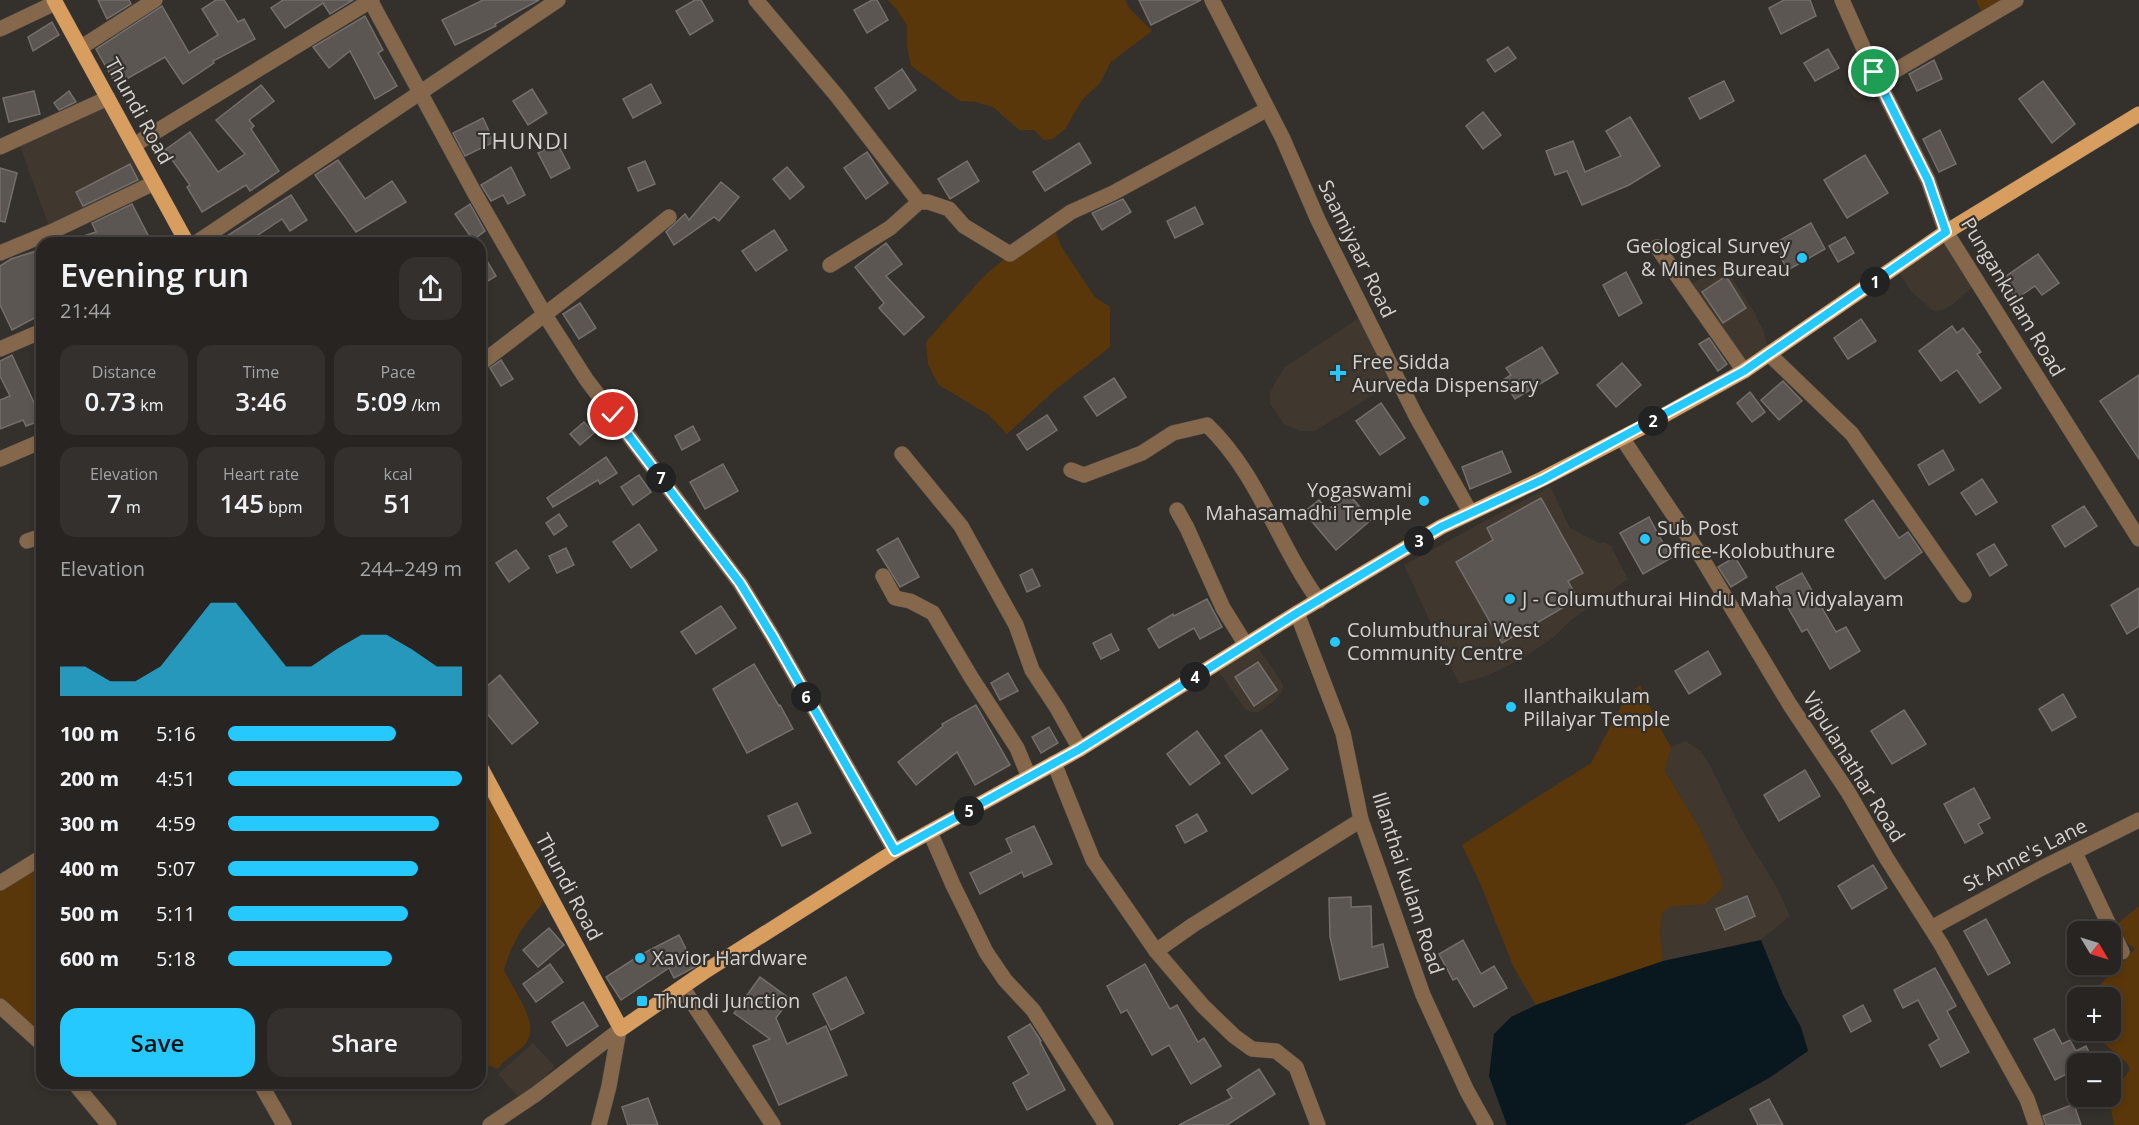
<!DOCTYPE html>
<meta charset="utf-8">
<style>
:root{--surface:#272421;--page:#33302e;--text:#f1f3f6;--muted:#a4a4a5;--line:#43413f;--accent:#25c9fe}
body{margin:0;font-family:"Open Sans",sans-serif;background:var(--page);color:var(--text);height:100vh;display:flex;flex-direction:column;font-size:22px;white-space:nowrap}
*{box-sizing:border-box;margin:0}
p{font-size:20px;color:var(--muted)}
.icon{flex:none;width:33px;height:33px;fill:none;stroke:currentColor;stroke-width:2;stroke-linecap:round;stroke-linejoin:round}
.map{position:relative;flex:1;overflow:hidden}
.panel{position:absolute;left:36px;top:237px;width:450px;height:852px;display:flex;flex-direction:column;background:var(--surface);border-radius:18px;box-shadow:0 3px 9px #0003,0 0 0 2px var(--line)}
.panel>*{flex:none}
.needle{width:39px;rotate:128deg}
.fabs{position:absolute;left:2067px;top:921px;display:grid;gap:12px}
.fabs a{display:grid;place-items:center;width:54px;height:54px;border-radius:12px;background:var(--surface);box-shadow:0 3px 9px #0003,0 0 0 2px var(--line);font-size:30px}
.pin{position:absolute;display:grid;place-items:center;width:51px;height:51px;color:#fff;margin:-26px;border:3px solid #fff;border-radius:50%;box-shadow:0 2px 6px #0007}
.km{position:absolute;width:30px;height:30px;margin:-15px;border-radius:50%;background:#222;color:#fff;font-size:16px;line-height:30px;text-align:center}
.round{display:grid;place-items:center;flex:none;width:63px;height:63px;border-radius:18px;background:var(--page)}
.overview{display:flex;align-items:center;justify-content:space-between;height:102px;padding:0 24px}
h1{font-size:33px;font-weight:600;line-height:45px}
.figures{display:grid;grid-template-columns:repeat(3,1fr);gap:9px;height:102px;padding:6px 24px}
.figures div{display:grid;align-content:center;border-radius:15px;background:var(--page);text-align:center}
.figures b{font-size:26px;font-weight:600}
.figures small{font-size:16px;font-weight:400}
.figures p{font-size:16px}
.chart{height:168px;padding:12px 24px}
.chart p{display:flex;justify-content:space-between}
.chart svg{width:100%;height:108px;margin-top:6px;fill:var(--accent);opacity:.7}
.cta{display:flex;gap:12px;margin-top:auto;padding:12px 24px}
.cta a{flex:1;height:69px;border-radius:18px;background:var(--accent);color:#111;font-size:24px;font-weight:600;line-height:69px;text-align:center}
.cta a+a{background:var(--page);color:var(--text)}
ul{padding:0 24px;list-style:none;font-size:20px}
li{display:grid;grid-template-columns:96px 72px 1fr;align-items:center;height:45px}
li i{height:15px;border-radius:8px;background:var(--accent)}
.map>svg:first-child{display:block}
.built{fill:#40372e}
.green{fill:#5a370b}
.water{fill:#09181f}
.building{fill:#5b5652;stroke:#746f6b;stroke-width:1.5}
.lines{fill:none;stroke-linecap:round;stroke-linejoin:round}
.minor-casing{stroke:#514d49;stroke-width:16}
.major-casing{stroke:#514d49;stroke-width:16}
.minor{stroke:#85684b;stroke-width:15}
.major{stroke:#d89e5f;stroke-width:15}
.route-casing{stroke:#fff;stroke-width:12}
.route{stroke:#25c9fe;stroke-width:8}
.poi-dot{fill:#25c9fe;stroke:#34302c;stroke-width:2}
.labels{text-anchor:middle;stroke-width:4.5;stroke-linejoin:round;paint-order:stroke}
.street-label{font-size:20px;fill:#d4d2cf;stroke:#34302c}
.poi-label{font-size:20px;fill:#d4d2cf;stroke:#34302c;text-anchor:start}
.quarter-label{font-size:22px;letter-spacing:1.5px;fill:#d4d2cf;stroke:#34302c}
</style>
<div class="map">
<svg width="2139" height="1125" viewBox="0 0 2139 1125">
<rect width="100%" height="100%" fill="#34302c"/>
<g class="built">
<path d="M1874 72 1883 88 1859 99 1854 97 1848 87 1849 84 1865 73Z"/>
<path d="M108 98 154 183 51 232 20 146Z"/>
<path d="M1946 232 1978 282 1952 305 1943 310 1934 311 1912 292 1896 268Z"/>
<path d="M1723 265 1753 310 1764 332 1769 354 1744 371 1686 289 1704 275Z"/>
<path d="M1365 314 1397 380 1315 431H1300L1284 424 1270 404V393L1274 384 1285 367Z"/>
<path d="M1550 486 1570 528 1599 543 1605 542 1611 546 1628 579 1571 620 1553 638 1520 660 1489 675 1459 684 1404 565Z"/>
<path d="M1253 641 1280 679 1283 686 1282 692 1272 703 1258 712H1251L1245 709 1214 665Z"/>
<path d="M1685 741 1700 750 1711 767 1740 827 1776 886 1790 916 1761 940 1663 961 1660 932 1662 913 1670 907 1705 904 1707 849 1699 827 1665 771 1671 747Z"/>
<path d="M533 1043 555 1067 520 1099 498 1074Z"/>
</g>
<g class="green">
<path d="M888 0H1125L1129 8 1152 31 1111 62 1099 84 1082 100 1066 128 1053 139 1044 140 1034 130H1019L993 107 976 102 960 101 911 66 907 46V26L897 10Z"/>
<path d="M1976 0H2016L1984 18Z"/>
<path d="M1053 225 1061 246 1095 297 1110 307V347L1055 390 1007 434 989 415 939 385 928 365 926 342 984 276 1010 254Z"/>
<path d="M1640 685 1658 724 1671 747 1665 771 1699 827 1721 877 1723 888 1705 904 1670 907 1662 913 1660 932 1663 961 1536 1005 1514 968 1480 883 1462 845 1591 763 1627 695Z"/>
<path d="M480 766 550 895C528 920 513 937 504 970 513 990 541 1024 526 1043 518 1053 505 1058 498 1069L484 1064 480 1060Z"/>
<path d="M42 857V1044L0 1006V883Z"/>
<path d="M2139 906V1125H2114L2109 1097 2110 1096 2111 1084 2124 1078 2130 1070 2128 1064 2090 1031 2110 1030V998H2087L2135 949 2111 929Z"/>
</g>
<path class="water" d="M1761 940 1783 995 1801 1027 1808 1051 1769 1078 1684 1125H1507L1489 1076 1494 1034 1511 1017 1536 1005 1575 991 1663 961Z"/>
<g class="building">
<path d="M98 0H129L131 4 107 19Z"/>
<path d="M216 0H224L238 22 244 19 255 39 213 61 214 63 183 84 165 57 116 85 96 49 162 6 189 53 218 35 202 9Z"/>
<path d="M283 0H353L330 14 323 3 285 28 271 8Z"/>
<path d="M483 0H539L495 24 496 26 455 45 442 20Z"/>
<path d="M695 0H701L713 21 690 35 676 11Z"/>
<path d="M872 0H877L888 20 867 33 854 10Z"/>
<path d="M1139 0H1201L1151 25Z"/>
<path d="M1784 0H1810L1816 16 1781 34 1769 8Z"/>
<path d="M365 16 383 50 378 53 397 86 375 99 350 51 329 68 313 47Z"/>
<path d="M52 22 59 35 33 51 28 37Z"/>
<path d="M1508 47 1516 58 1495 72 1487 60Z"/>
<path d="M1828 49 1839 68 1815 81 1804 63Z"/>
<path d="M1934 60 1942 79 1917 91 1909 74Z"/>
<path d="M902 69 916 90 889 109 875 88Z"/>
<path d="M1724 81 1734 101 1700 119 1689 98Z"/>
<path d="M2043 81 2075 124 2052 143 2019 99Z"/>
<path d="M651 84 661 103 633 118 623 99Z"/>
<path d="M261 85 274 101 249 120 254 126 251 129 279 171 250 191 246 185 202 212 187 187 190 185 165 150 190 132 218 172 245 154 216 120Z"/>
<path d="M532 89 547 113 528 125 513 101Z"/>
<path d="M34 91 40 114 9 122 3 98Z"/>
<path d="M69 91 76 102 59 110 54 103Z"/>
<path d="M1483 112 1501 135 1483 149 1466 126Z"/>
<path d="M1630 117 1660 166 1629 185 1582 205 1567 171 1555 175 1546 151 1573 141 1585 172 1621 156 1606 131Z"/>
<path d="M483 118 494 142 465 156 453 133Z"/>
<path d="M1940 130 1956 164 1939 172 1923 139Z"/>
<path d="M557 143 570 168 551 178 538 153Z"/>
<path d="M1079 143 1091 163 1045 191 1033 172Z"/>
<path d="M867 152 888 183 866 199 844 168Z"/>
<path d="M1865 155 1888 193 1847 218 1824 180Z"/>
<path d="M338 160 365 199 392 181 406 202 356 232 315 175Z"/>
<path d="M645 161 655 184 638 191 628 168Z"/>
<path d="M967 161 979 181 950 199 938 179Z"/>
<path d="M130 164 138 180 83 206 76 192Z"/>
<path d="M511 167 525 195 508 204 503 195 491 201 481 185Z"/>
<path d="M787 167 804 187 790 199 773 179Z"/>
<path d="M0 168 17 173 5 222 0 221Z"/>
<path d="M721 182 739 197 719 221 714 217 674 245 666 232 685 214 689 220Z"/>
<path d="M291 195 307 220 290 231 282 219 246 243H216Z"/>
<path d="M1123 199 1131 212 1102 230 1092 213Z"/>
<path d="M132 204 149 237 138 243H126L123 236 110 243H72L71 240 96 232 92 223Z"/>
<path d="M470 204 485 231 473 240 455 214Z"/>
<path d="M1195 207 1203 224 1175 238 1167 221Z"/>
<path d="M1811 223 1825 249 1788 270 1773 244Z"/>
<path d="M774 230 787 250 756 271 742 251Z"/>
<path d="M1845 237 1854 253 1838 262 1829 246Z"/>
<path d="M886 243 902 264 886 276 924 317 904 335 879 308 884 303 855 267Z"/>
<path d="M480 249 496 276 480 286Z"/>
<path d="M39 250 42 259V314L12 330 0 305V266L11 259Z"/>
<path d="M2038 254 2059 283 2042 295 2035 286 2016 299 2002 279Z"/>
<path d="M1626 272 1642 303 1619 316 1603 285Z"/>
<path d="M1726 276 1746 308 1723 323 1702 292Z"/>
<path d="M580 303 596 328 579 339 563 314Z"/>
<path d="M1861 319 1876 341 1848 359 1834 338Z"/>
<path d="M1952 326 1957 333 1963 328 1981 352 1977 354 2001 388 1980 403 1957 370 1941 381 1919 351Z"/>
<path d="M1709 338 1727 364 1718 371 1699 344Z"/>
<path d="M1542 347 1558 373 1515 399 1503 380 1511 375 1506 368Z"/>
<path d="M12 355 42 420 26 426 23 420 0 429V400L10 396 0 376V361Z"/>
<path d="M501 360 513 379 501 386 490 368Z"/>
<path d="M1622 363 1641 385 1616 407 1597 385Z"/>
<path d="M2139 375V459L2100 401Z"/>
<path d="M1114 378 1126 397 1097 416 1084 397Z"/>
<path d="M1783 381 1802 401 1779 420 1761 400Z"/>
<path d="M1750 392 1765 412 1752 422 1737 403Z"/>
<path d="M1381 403 1405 438 1380 455 1356 421Z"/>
<path d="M1047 415 1057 430 1027 450 1017 435Z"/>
<path d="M584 422 594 433 580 445 570 434Z"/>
<path d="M693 426 700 440 682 450 675 436Z"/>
<path d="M1943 450 1954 470 1929 485 1918 465Z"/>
<path d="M1502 451 1511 472 1470 489 1462 467Z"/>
<path d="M606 457 617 473 600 484 598 480 553 507 547 498Z"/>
<path d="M723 464 738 491 705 509 690 482Z"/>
<path d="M639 475 651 492 633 505 621 487Z"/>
<path d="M1982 479 1997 502 1976 515 1961 493Z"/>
<path d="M1348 493 1371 520 1336 550 1304 512 1319 500 1328 510Z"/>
<path d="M1541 498 1583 573 1568 581 1578 599 1502 643 1456 562 1493 540 1487 528Z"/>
<path d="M1873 500 1899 538 1908 532 1922 552 1885 579 1845 520Z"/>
<path d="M2084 506 2097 526 2065 547 2052 526Z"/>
<path d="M559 514 567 526 554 535 546 523Z"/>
<path d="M1649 517 1671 558 1643 574 1620 533Z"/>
<path d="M639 524 657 550 631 568 613 542Z"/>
<path d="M898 538 919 577 900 587 877 550Z"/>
<path d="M1994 544 2007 565 1990 576 1977 554Z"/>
<path d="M566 548 574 565 557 573 549 556Z"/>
<path d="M516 550 529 568 509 582 496 563Z"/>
<path d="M1735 557 1747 577 1731 587 1718 567Z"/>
<path d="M1032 569 1040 586 1027 592 1020 575Z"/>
<path d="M1802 573 1836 632 1846 627 1860 651 1830 669 1807 629 1802 632 1776 587Z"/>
<path d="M2139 588V626L2127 634 2111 605Z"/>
<path d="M1207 599 1222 627 1200 639 1194 628 1159 648 1148 629 1173 614 1174 616Z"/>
<path d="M721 606 736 628 696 654 681 632Z"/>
<path d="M1111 634 1119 650 1101 659 1093 643Z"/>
<path d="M1708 651 1721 674 1689 694 1675 671Z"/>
<path d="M1258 662 1277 690 1254 706 1235 677Z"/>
<path d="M754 664 779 706 780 705 793 729 747 753 713 689Z"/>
<path d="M1008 673 1018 691 1000 700 991 683Z"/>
<path d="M500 675 538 723 512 744 480 705V692Z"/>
<path d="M2063 694 2076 717 2052 731 2039 709Z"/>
<path d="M976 705 1010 765 975 785 957 752 916 785 898 762 943 726 942 724Z"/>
<path d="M1904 710 1926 744 1892 764 1871 731Z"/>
<path d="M1049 727 1058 743 1041 753 1032 737Z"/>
<path d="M1261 730 1288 769 1252 794 1225 756Z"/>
<path d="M1197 731 1220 763 1190 785 1167 754Z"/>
<path d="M1805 770 1820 796 1779 821 1764 795Z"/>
<path d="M1974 788 1990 818 1978 824 1983 833 1965 843 1944 804Z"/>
<path d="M797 803 811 833 782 846 768 816Z"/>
<path d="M1197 814 1207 831 1185 843 1176 826Z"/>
<path d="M1034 826 1052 864 1024 877 1022 872 980 894 970 873 1012 852 1006 839Z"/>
<path d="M1873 865 1887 888 1852 909 1838 886Z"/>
<path d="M1747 896 1755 916 1725 930 1716 909Z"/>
<path d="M1351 897V907L1371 906 1372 947 1383 944 1388 967 1340 980 1330 937 1329 898Z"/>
<path d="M1986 919 2010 963 1988 975 1964 931Z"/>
<path d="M549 928 564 945 538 967 523 950Z"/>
<path d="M679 935 695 967 674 978 669 968 621 1000 606 977 642 954Z"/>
<path d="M1463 940 1481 974 1494 966 1507 988 1474 1007 1457 978 1453 980 1439 954Z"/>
<path d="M550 964 563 982 536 1002 523 984Z"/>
<path d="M1145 964 1170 1009 1177 1005 1198 1042 1204 1038 1221 1066 1191 1084 1169 1045 1152 1055 1127 1010 1121 1013 1107 986Z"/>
<path d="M1935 968 1956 1006 1947 1011 1969 1052 1941 1067 1929 1045 1939 1039 1918 1000 1903 1008 1894 990Z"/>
<path d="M760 977 790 999 776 1018 787 1044 826 1026 847 1075 779 1105 753 1046 770 1039 734 1013Z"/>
<path d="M846 977 864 1013 831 1030 813 994Z"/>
<path d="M583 1002 598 1026 567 1046 552 1022Z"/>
<path d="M1863 1005 1871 1021 1851 1032 1843 1016Z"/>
<path d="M1030 1024 1041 1041 1040 1042 1065 1090 1027 1110 1013 1083 1029 1074 1008 1037Z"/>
<path d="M2054 1029 2062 1044 2070 1040 2076 1051 2086 1046 2093 1061 2087 1064H2078V1068L2055 1080 2034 1039Z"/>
<path d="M1259 1069 1275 1094 1227 1125H1179L1232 1098 1227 1090Z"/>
<path d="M648 1098 658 1125H628L622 1107Z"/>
<path d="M1769 1099 1783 1125H1758L1750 1109Z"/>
<path d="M2074 1104 2081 1125H2046L2043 1116Z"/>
</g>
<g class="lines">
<defs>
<g id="minor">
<path d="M370 0 474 192 545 315 586 379 740 583 773 637 895 851"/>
<path d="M756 0 837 96 919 202"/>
<path d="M1212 0 1283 139 1318 220 1416 416 1470 512"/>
<path d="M1842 0 1874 72 1928 180 1946 232 2139 539"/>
<path d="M0 29 55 3"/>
<path d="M80 48 155 0"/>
<path d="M1879 80 2016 0"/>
<path d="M134 145 372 0"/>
<path d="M0 147 108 98"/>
<path d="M196 243 558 0"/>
<path d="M1657 247 1744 371"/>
<path d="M0 253 51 232 154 183"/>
<path d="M830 265 890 228 919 202H928L949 209 964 226 1010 254 1071 212 1113 193 1266 110"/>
<path d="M0 349 42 331"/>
<path d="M1769 354 1852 434 1964 595"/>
<path d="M480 364 621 256 669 217"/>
<path d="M1622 438 1697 550 1790 705 1848 792 1887 859 1941 944 2027 1099 2036 1125"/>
<path d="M902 454 961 526 1016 625 1032 670 1057 708 1080 749"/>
<path d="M0 459 42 441"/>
<path d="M1071 470 1084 475 1142 453 1173 433 1207 425C1258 473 1278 545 1319 601"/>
<path d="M1177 510 1187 528 1223 608 1246 645"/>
<path d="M27 541 42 536"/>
<path d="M883 576 895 598 910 601 933 613 971 677 1017 748 1029 777"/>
<path d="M1297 613 1343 733 1361 820 1423 995 1467 1091 1486 1125"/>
<path d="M1054 763 1093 860 1156 951 1203 1006 1234 1036 1252 1049 1276 1051 1296 1067 1318 1125"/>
<path d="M930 832 953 885 986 952 1005 980 1033 1010 1106 1125"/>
<path d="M2075 853 2122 952"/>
<path d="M0 883 42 857"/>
<path d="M1931 928 2040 869 2139 820"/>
<path d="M1156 951 1193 925 1361 820"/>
<path d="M682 987 773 1125"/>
<path d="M0 1006 42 1044"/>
<path d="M74 1083 109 1125"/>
<path d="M260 1083 284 1125"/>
<path d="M490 1125 536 1094 621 1029"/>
<path d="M599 1125 609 1086 619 1030"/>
</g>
<g id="major">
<path d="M54 0 187 243"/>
<path d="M480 766 621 1029 704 972 895 851 1080 749 1297 613 1441 527 1542 479 1641 428 1744 371 1946 232 2139 114"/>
</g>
</defs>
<use href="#minor" class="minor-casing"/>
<use href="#major" class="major-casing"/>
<use href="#minor" class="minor"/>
<use href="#major" class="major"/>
</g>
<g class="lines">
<defs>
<path id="route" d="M613 415 740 583 773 637 895 851 1080 749 1297 613 1441 527 1542 480 1744 371 1946 232 1928 180 1874 72"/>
</defs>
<use href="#route" class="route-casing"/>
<use href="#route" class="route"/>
</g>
<g class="poi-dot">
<circle cx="1802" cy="258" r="6"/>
<path d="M1335 364h6v6h6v6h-6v6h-6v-6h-6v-6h6z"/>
<circle cx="1424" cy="501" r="6"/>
<circle cx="1645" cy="539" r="6"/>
<circle cx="1510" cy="599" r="6"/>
<circle cx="1335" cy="642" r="6"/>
<circle cx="1511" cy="707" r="6"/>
<circle cx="640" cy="958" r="6"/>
<rect x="636" y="995" width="12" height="12" rx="3"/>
</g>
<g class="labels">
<g class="street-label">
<text transform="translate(139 111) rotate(61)" y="7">Thundi Road</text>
<text transform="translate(1357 249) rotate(64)" y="7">Saamiyaar Road</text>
<text transform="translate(2013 297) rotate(59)" y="7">Pungankulam Road</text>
<text transform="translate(1854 767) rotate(58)" y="7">Vipulanathar Road</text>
<text transform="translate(2025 855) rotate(-27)" y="7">St Anne's Lane</text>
<text transform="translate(1408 883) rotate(72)" y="7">Illanthai kulam Road</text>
<text transform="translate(569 887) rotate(62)" y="7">Thundi Road</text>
</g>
<g class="poi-label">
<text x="1790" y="253" text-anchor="end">Geological Survey<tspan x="1790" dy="23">&amp; Mines Bureau</tspan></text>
<text x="1352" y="369">Free Sidda<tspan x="1352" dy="23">Aurveda Dispensary</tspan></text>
<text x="1412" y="497" text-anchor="end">Yogaswami<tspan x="1412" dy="23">Mahasamadhi Temple</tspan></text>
<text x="1657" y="535">Sub Post<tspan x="1657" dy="23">Office-Kolobuthure</tspan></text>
<text x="1522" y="606">J - Columuthurai Hindu Maha Vidyalayam</text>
<text x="1347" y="637">Columbuthurai West<tspan x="1347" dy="23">Community Centre</tspan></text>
<text x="1523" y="703">Ilanthaikulam<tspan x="1523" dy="23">Pillaiyar Temple</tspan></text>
<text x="652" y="965">Xavior Hardware</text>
<text x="654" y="1008">Thundi Junction</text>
</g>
<g class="quarter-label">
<text x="524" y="149">THUNDI</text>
</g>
</g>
</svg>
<div class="fabs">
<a><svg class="needle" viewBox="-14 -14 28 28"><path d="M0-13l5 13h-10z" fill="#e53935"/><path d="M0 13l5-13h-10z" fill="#a4a4a5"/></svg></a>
<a>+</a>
<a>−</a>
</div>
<div class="pin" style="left:1874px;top:72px;background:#1e9e55"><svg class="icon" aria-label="arrive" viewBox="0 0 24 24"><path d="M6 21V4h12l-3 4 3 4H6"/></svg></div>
<div class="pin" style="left:613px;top:415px;background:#d93025"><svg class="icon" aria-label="check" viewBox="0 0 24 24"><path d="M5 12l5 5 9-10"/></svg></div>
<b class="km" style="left:1875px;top:282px">1</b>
<b class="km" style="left:1653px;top:421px">2</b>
<b class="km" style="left:1419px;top:541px">3</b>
<b class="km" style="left:1195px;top:677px">4</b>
<b class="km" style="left:969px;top:811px">5</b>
<b class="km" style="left:806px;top:697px">6</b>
<b class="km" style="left:661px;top:478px">7</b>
<section class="panel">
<div class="overview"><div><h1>Evening run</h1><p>21:44</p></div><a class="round"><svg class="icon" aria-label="share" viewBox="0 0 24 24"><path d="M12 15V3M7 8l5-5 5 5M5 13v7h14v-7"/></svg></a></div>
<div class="figures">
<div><p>Distance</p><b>0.73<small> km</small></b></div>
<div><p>Time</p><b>3:46</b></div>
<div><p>Pace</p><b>5:09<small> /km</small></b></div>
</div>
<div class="figures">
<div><p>Elevation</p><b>7<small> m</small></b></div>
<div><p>Heart rate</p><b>145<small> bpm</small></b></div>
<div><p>kcal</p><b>51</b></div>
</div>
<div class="chart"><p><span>Elevation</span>244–249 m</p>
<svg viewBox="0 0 160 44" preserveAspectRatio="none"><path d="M0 44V32L10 32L20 38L30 38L40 32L50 19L60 6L70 6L80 19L90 32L100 32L110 25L120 19L130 19L140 25L150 32L160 32V44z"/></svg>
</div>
<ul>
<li><b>100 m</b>5:16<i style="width:72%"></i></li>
<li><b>200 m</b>4:51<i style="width:100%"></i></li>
<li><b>300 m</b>4:59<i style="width:90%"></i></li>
<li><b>400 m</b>5:07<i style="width:81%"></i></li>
<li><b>500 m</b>5:11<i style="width:77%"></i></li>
<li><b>600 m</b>5:18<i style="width:70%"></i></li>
</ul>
<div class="cta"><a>Save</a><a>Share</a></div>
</section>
</div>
